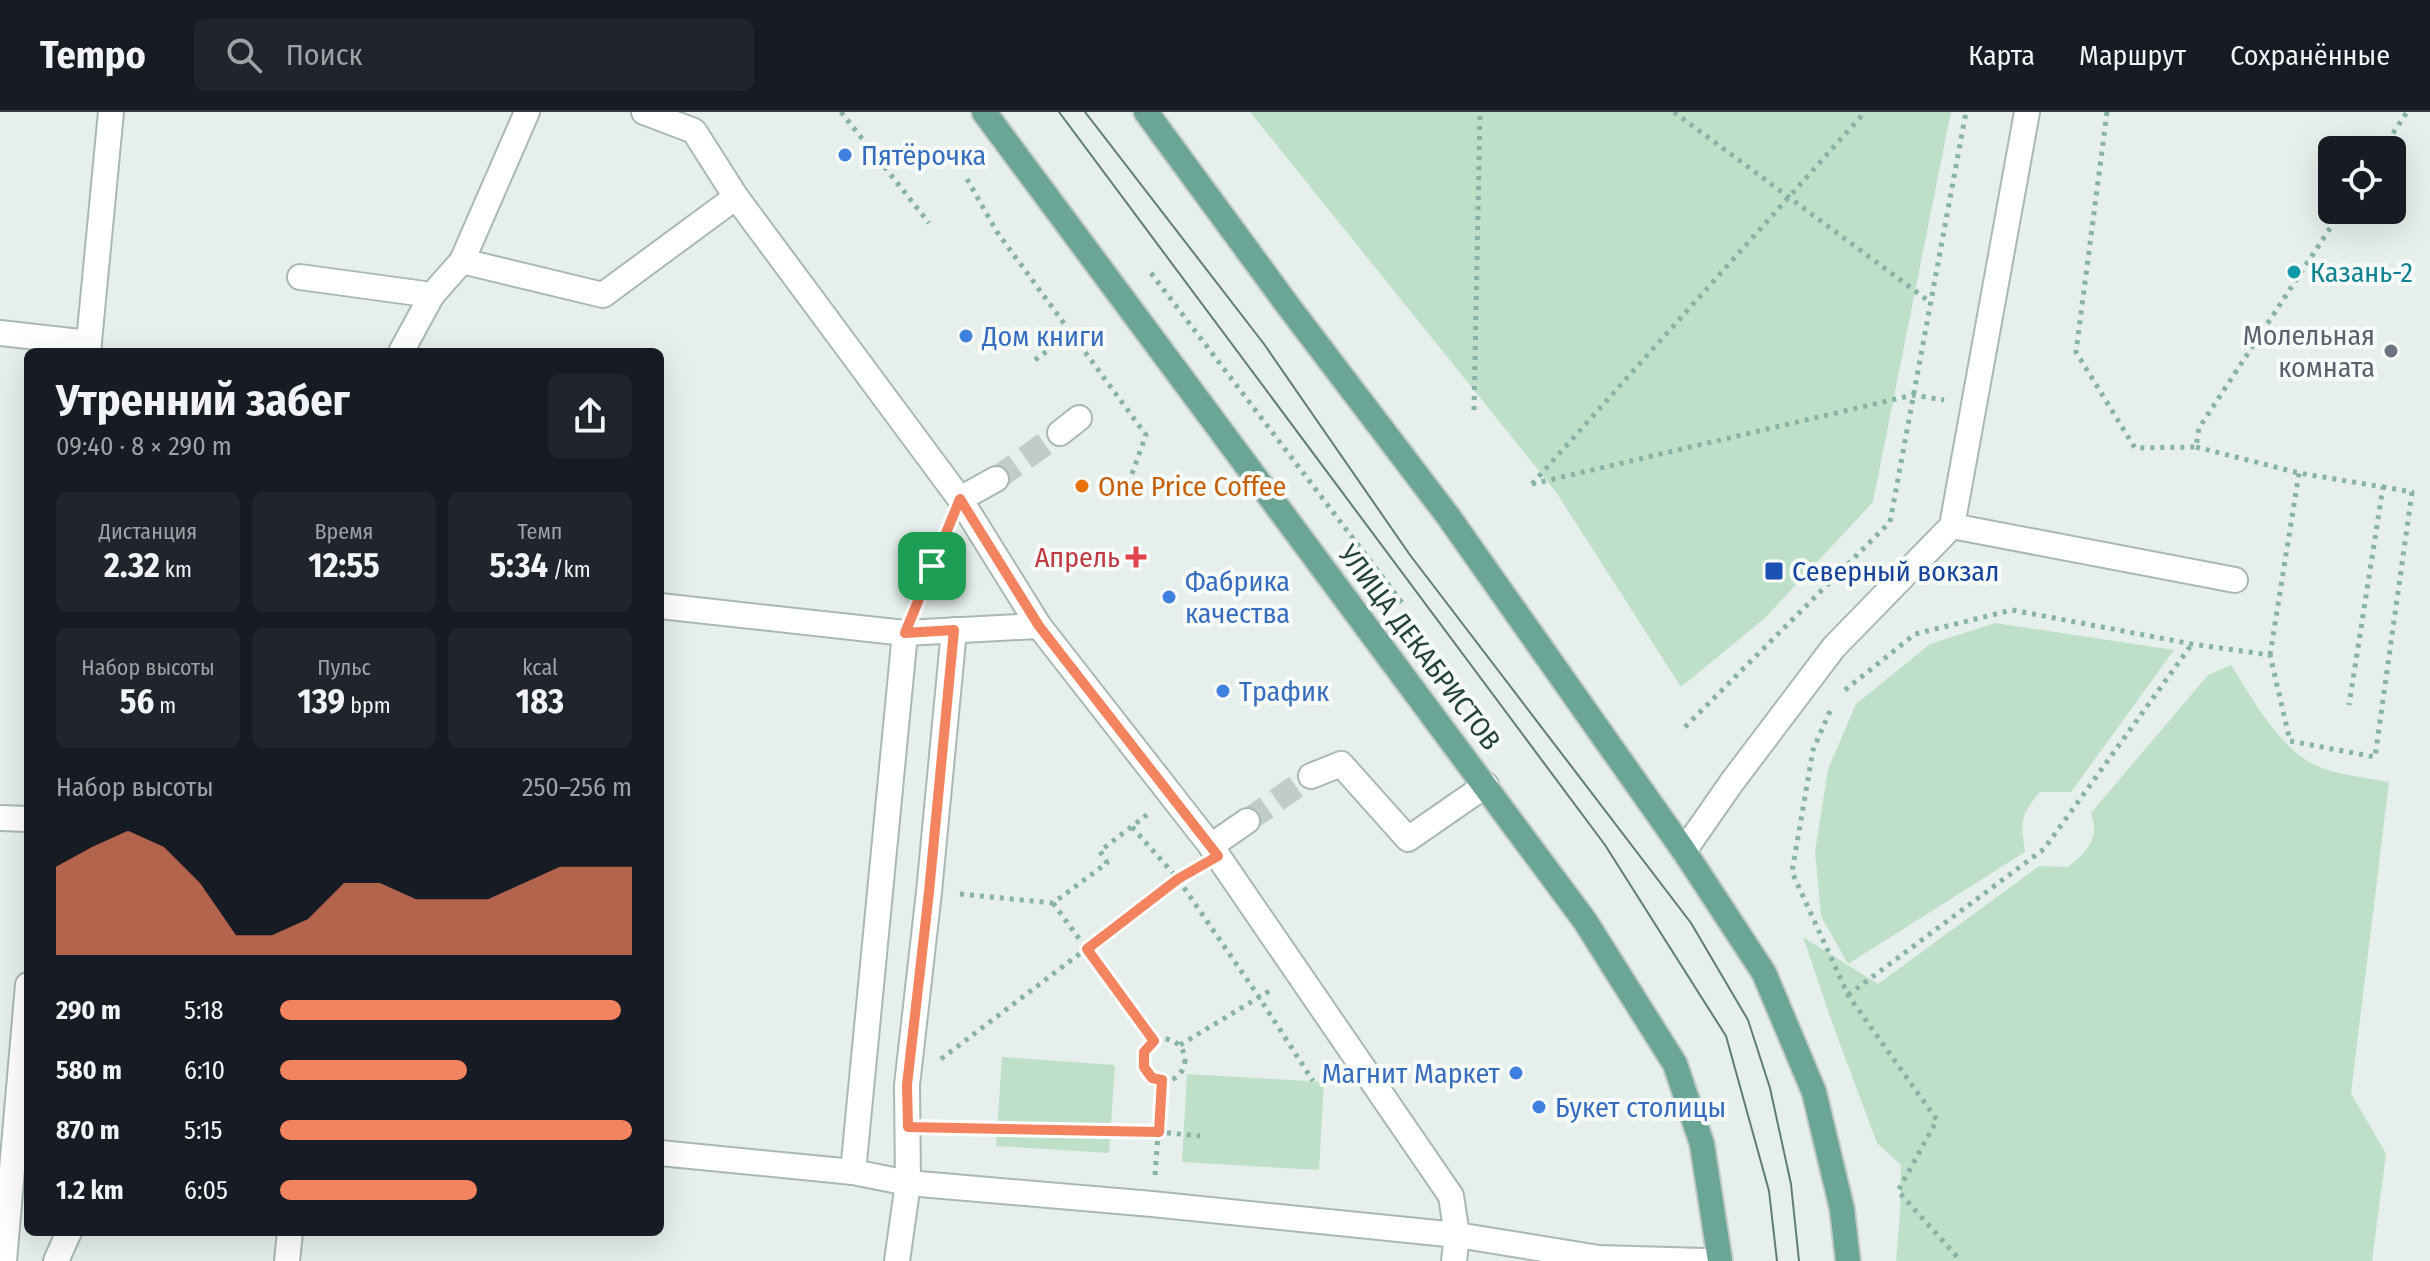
<!DOCTYPE html>
<html lang="ru">
<meta charset="utf-8">
<style>
:root{--surface:#171b24;--page:#20242c;--text:#f1f3f6;--muted:#9ea1a6;--line:#363941;--accent:#f4845f}
body{margin:0;font-family:"Fira Sans Condensed",sans-serif;background:var(--page);color:var(--text);height:100vh;display:flex;flex-direction:column;font-size:30px;white-space:nowrap}
*{box-sizing:border-box;margin:0}
p{font-size:26px;color:var(--muted)}
.icon{flex:none;width:44px;height:44px;fill:none;stroke:currentColor;stroke-width:2;stroke-linecap:round;stroke-linejoin:round}
.map{position:relative;flex:1;overflow:hidden}
.drawer{position:absolute;left:24px;top:236px;width:640px;height:888px;display:flex;flex-direction:column;background:var(--surface);border-radius:12px;box-shadow:0 8px 32px #0002}
.drawer>*{flex:none}
.fabs{position:absolute;left:2318px;top:24px;display:grid;gap:16px}
.fabs a{display:grid;place-items:center;width:88px;height:88px;border-radius:12px;background:var(--surface);box-shadow:0 8px 32px #0002;font-size:40px}
.pin{position:absolute;display:grid;place-items:center;width:68px;height:68px;color:#fff;margin:-34px;border-radius:16px;box-shadow:0 4px 12px #0006}
.round{display:grid;place-items:center;flex:none;width:84px;height:84px;border-radius:12px;background:var(--page)}
.head{display:flex;align-items:center;justify-content:space-between;height:136px;padding:0 32px}
h1{font-size:44px;font-weight:700;line-height:60px}
.figures{display:grid;grid-template-columns:repeat(3,1fr);gap:12px;height:136px;padding:8px 32px}
.figures div{display:grid;align-content:center;border-radius:12px;background:var(--page);text-align:center}
.figures b{font-size:34px;font-weight:700}
.figures small{font-size:22px;font-weight:400}
.figures p{font-size:22px}
.chart{height:224px;padding:16px 32px}
.chart p{display:flex;justify-content:space-between}
.chart svg{width:100%;height:144px;margin-top:8px;fill:var(--accent);opacity:.7}
ul{padding:0 32px;list-style:none;font-size:26px}
li{display:grid;grid-template-columns:128px 96px 1fr;align-items:center;height:60px}
li i{height:20px;border-radius:10px;background:var(--accent)}
header{display:flex;align-items:center;gap:48px;box-sizing:border-box;height:112px;padding:0 40px;background:var(--surface);border-bottom:2px solid var(--line)}
header strong{font-size:38px}
nav{display:flex;gap:44px;margin-inline-start:auto;font-size:28px}
.search{width:560px;height:72px;background:var(--page);display:flex;align-items:center;gap:20px;box-sizing:border-box;padding:0 28px;border-radius:12px;color:var(--muted);font-size:30px}
.map>svg:first-child{display:block}
.green{fill:#bfe0c8}
.lines{fill:none;stroke-linecap:round;stroke-linejoin:round}
.minor-tunnel{stroke:#bfccc8;stroke-width:24;stroke-dasharray:24 12;stroke-linecap:butt}
.minor-casing{stroke:#a8b8b2;stroke-width:28}
.major-casing{stroke:#c2cac8;stroke-width:28}
.path{stroke:#86b3a5;stroke-width:5;stroke-dasharray:4 6;stroke-linecap:butt}
.minor{stroke:#fff;stroke-width:24}
.major{stroke:#6aa596;stroke-width:24}
.tram{stroke:#5f7d75;stroke-width:2}
.route-casing{stroke:#fff;stroke-width:16}
.route{stroke:#f4845f;stroke-width:10}
.shop-dot{fill:#3f7fe0;stroke:#f7fbf9;stroke-width:3}
.culture-dot{fill:#0f9aa8;stroke:#f7fbf9;stroke-width:3}
.worship-dot{fill:#6b7280;stroke:#f7fbf9;stroke-width:3}
.food-dot{fill:#e8710a;stroke:#f7fbf9;stroke-width:3}
.health-dot{fill:#e0444e;stroke:#f7fbf9;stroke-width:3}
.transit-dot{fill:#1a4fb4;stroke:#f7fbf9;stroke-width:3}
.labels{text-anchor:middle;stroke-width:8;stroke-linejoin:round;paint-order:stroke}
.shop-label{font-size:28px;fill:#366cbe;stroke:#f7fbf9;text-anchor:start}
.culture-label{font-size:28px;fill:#0d838f;stroke:#f7fbf9;text-anchor:start}
.worship-label{font-size:28px;fill:#5b616d;stroke:#f7fbf9;text-anchor:end}
.food-label{font-size:28px;fill:#c56008;stroke:#f7fbf9;text-anchor:start}
.health-label{font-size:28px;fill:#be3a42;stroke:#f7fbf9;text-anchor:end}
.transit-label{font-size:28px;fill:#164399;stroke:#f7fbf9;text-anchor:start}
.street-label{font-size:28px;fill:#24423a;stroke:#f7fbf9}
</style>
<header>
<strong>Tempo</strong>
<div class="search"><svg class="icon" aria-label="search" viewBox="0 0 24 24"><circle cx="10" cy="10" r="6"/><path d="M15 15l6 6"/></svg>Поиск</div>
<nav><a>Карта</a><a>Маршрут</a><a>Сохранённые</a></nav>
</header>
<div class="map">
<svg width="2430" height="1149" viewBox="0 0 2430 1149">
<rect width="100%" height="100%" fill="#e6efeb"/>
<g class="green">
<path d="M1250 0H1951L1873 390 1765 506 1681 575 1556 380Z"/>
<path d="M1995 511 2174 538 2071 680H2040C2019 704 2021 709 2025 740L1848 852 1821 804 1815 740 1828 657 1856 592 1930 532Z"/>
<path d="M2231 553C2252 586 2279 636 2315 653 2333 662 2368 666 2389 670L2351 981 2386 1042 2372 1149H1896L1900 1101 1901 1053 1877 1031 1834 916 1803 825 1878 872 2039 754 2068 755C2087 740 2100 727 2091 701L2208 563Z"/>
<path d="M1002 945 1115 953 1109 1041 996 1034Z"/>
<path d="M1187 962 1324 970 1319 1058 1182 1050Z"/>
</g>
<g class="lines">
<g class="minor-tunnel">
<path d="M996 367 1060 321"/>
<path d="M1247 709 1311 664"/>
</g>
<defs>
<g id="minor">
<path d="M644 0 694 19 736 85 960 387 1039 514 1211 734 1451 1084 1457 1123 1599 1146 1704 1149"/>
<path d="M462 149 603 183 736 85"/>
<path d="M300 165 432 183"/>
<path d="M0 221 89 231"/>
<path d="M88 240 111 0"/>
<path d="M401 240 432 183 462 149 527 0"/>
<path d="M1060 321 1079 306"/>
<path d="M960 387 996 367"/>
<path d="M1952 414 2235 468"/>
<path d="M660 494 905 521 1039 514"/>
<path d="M1311 664 1341 652 1408 727 1486 673"/>
<path d="M1 706 28 707"/>
<path d="M1211 734 1247 709"/>
<path d="M1684 739 1732 670 1834 535 1952 414 2027 0"/>
<path d="M660 1041 853 1060 908 1071 1152 1092 1457 1123 1454 1149"/>
<path d="M853 1060 905 521"/>
<path d="M4 1149 28 873"/>
<path d="M56 1149 69 1120"/>
<path d="M287 1149 290 1120"/>
<path d="M897 1149 908 1071 907 973 929 780 954 518"/>
</g>
<g id="major">
<path d="M984 0 1585 809 1675 952 1702 1032 1720 1149"/>
<path d="M1146 0 1289 195 1448 404 1684 739 1764 861 1814 980 1842 1097 1848 1149"/>
</g>
</defs>
<use href="#minor" class="minor-casing"/>
<use href="#major" class="major-casing"/>
<g class="path">
<path d="M841 0 929 111"/>
<path d="M1674 0 1930 190"/>
<path d="M2107 0 2076 240 2135 336 2196 335 2199 316 2342 98"/>
<path d="M2382 38 2407 0"/>
<path d="M967 67 997 120 1146 323 1129 370"/>
<path d="M1151 161 1403 492"/>
<path d="M1035 248 1061 229"/>
<path d="M1474 298 1480 0"/>
<path d="M2196 335 2299 361 2383 375 2349 593"/>
<path d="M1532 372 1865 0"/>
<path d="M1532 372 1913 283 1944 288"/>
<path d="M919 487 945 422"/>
<path d="M2270 543 2299 361"/>
<path d="M1845 578 1915 522 2012 498 2192 532 2270 543 2290 629 2375 645 2412 380 2383 375"/>
<path d="M1830 599 1813 638 1792 760 1848 883 1937 1008 1898 1079 1961 1149"/>
<path d="M1685 615 1890 410 1966 0"/>
<path d="M1132 715 1178 767 1259 885 1313 969"/>
<path d="M960 782 1053 791 1107 751 1100 739 1148 702"/>
<path d="M1053 791 1154 929"/>
<path d="M1848 883 2044 737 2192 532"/>
<circle cx="1164" cy="948" r="21"/>
<path d="M1180 933 1271 878"/>
<path d="M941 947 1178 767 1193 759"/>
<path d="M937 1015 1159 1020 1200 1024"/>
<path d="M1155 1063 1162 968"/>
</g>
<use href="#minor" class="minor"/>
<use href="#major" class="major"/>
<g class="tram">
<path d="M1059 0 1605 733 1726 924 1769 1079 1777 1149"/>
<path d="M1085 0 1264 232 1410 443 1691 811 1748 908 1770 976 1791 1072 1799 1149"/>
</g>
</g>
<g class="lines">
<defs>
<path id="route" d="M960 387 1039 514 1218 744 1178 767 1087 837 1154 929 1144 940V955L1152 966 1162 968 1159 1020 908 1015 907 973 929 780 954 518 905 521Z"/>
</defs>
<use href="#route" class="route-casing"/>
<use href="#route" class="route"/>
</g>
<g class="shop-dot">
<circle cx="845" cy="43" r="8"/>
<circle cx="966" cy="224" r="8"/>
<circle cx="1169" cy="485" r="8"/>
<circle cx="1223" cy="579" r="8"/>
<circle cx="1516" cy="961" r="8"/>
<circle cx="1539" cy="995" r="8"/>
</g>
<circle class="culture-dot" cx="2294" cy="160" r="8"/>
<circle class="worship-dot" cx="2391" cy="239" r="8"/>
<circle class="food-dot" cx="1082" cy="374" r="8"/>
<path class="health-dot" d="M1132 433h8v8h8v8h-8v8h-8v-8h-8v-8h8z"/>
<rect class="transit-dot" x="1764" y="449" width="20" height="20" rx="4"/>
<g class="labels">
<g class="shop-label">
<text x="861" y="53">Пятёрочка</text>
<text x="982" y="234">Дом книги</text>
<text x="1185" y="479">Фабрика<tspan x="1185" dy="32">качества</tspan></text>
<text x="1239" y="589">Трафик</text>
<text x="1500" y="971" text-anchor="end">Магнит Маркет</text>
<text x="1555" y="1005">Букет столицы</text>
</g>
<g class="culture-label">
<text x="2310" y="170">Казань-2</text>
</g>
<g class="worship-label">
<text x="2375" y="233">Молельная<tspan x="2375" dy="32">комната</tspan></text>
</g>
<g class="food-label">
<text x="1098" y="384">One Price Coffee</text>
</g>
<g class="health-label">
<text x="1120" y="455">Апрель</text>
</g>
<g class="transit-label">
<text x="1792" y="469">Северный вокзал</text>
</g>
<g class="street-label">
<text transform="translate(1420 535) rotate(53)" y="10">УЛИЦА ДЕКАБРИСТОВ</text>
</g>
</g>
</svg>
<div class="fabs">
<a><svg class="icon" aria-label="locate" viewBox="0 0 24 24"><circle cx="12" cy="12" r="6"/><path d="M12 2v4M12 18v4M2 12h4M18 12h4"/></svg></a>
</div>
<div class="pin" style="left:932px;top:454px;background:#1e9e55"><svg class="icon" aria-label="arrive" viewBox="0 0 24 24"><path d="M6 21V4h12l-3 4 3 4H6"/></svg></div>
<section class="drawer">
<div class="head"><div><h1>Утренний забег</h1><p>09:40 · 8 × 290 m</p></div><a class="round"><svg class="icon" aria-label="share" viewBox="0 0 24 24"><path d="M12 15V3M7 8l5-5 5 5M5 13v7h14v-7"/></svg></a></div>
<div class="figures">
<div><p>Дистанция</p><b>2.32<small> km</small></b></div>
<div><p>Время</p><b>12:55</b></div>
<div><p>Темп</p><b>5:34<small> /km</small></b></div>
</div>
<div class="figures">
<div><p>Набор высоты</p><b>56<small> m</small></b></div>
<div><p>Пульс</p><b>139<small> bpm</small></b></div>
<div><p>kcal</p><b>183</b></div>
</div>
<div class="chart"><p><span>Набор высоты</span>250–256 m</p>
<svg viewBox="0 0 160 44" preserveAspectRatio="none"><path d="M0 44V17L10 11L20 6L30 11L40 22L50 38L60 38L70 33L80 22L90 22L100 27L110 27L120 27L130 22L140 17L150 17L160 17V44z"/></svg>
</div>
<ul>
<li><b>290 m</b>5:18<i style="width:97%"></i></li>
<li><b>580 m</b>6:10<i style="width:53%"></i></li>
<li><b>870 m</b>5:15<i style="width:100%"></i></li>
<li><b>1.2 km</b>6:05<i style="width:56%"></i></li>
</ul>
</section>
</div>
